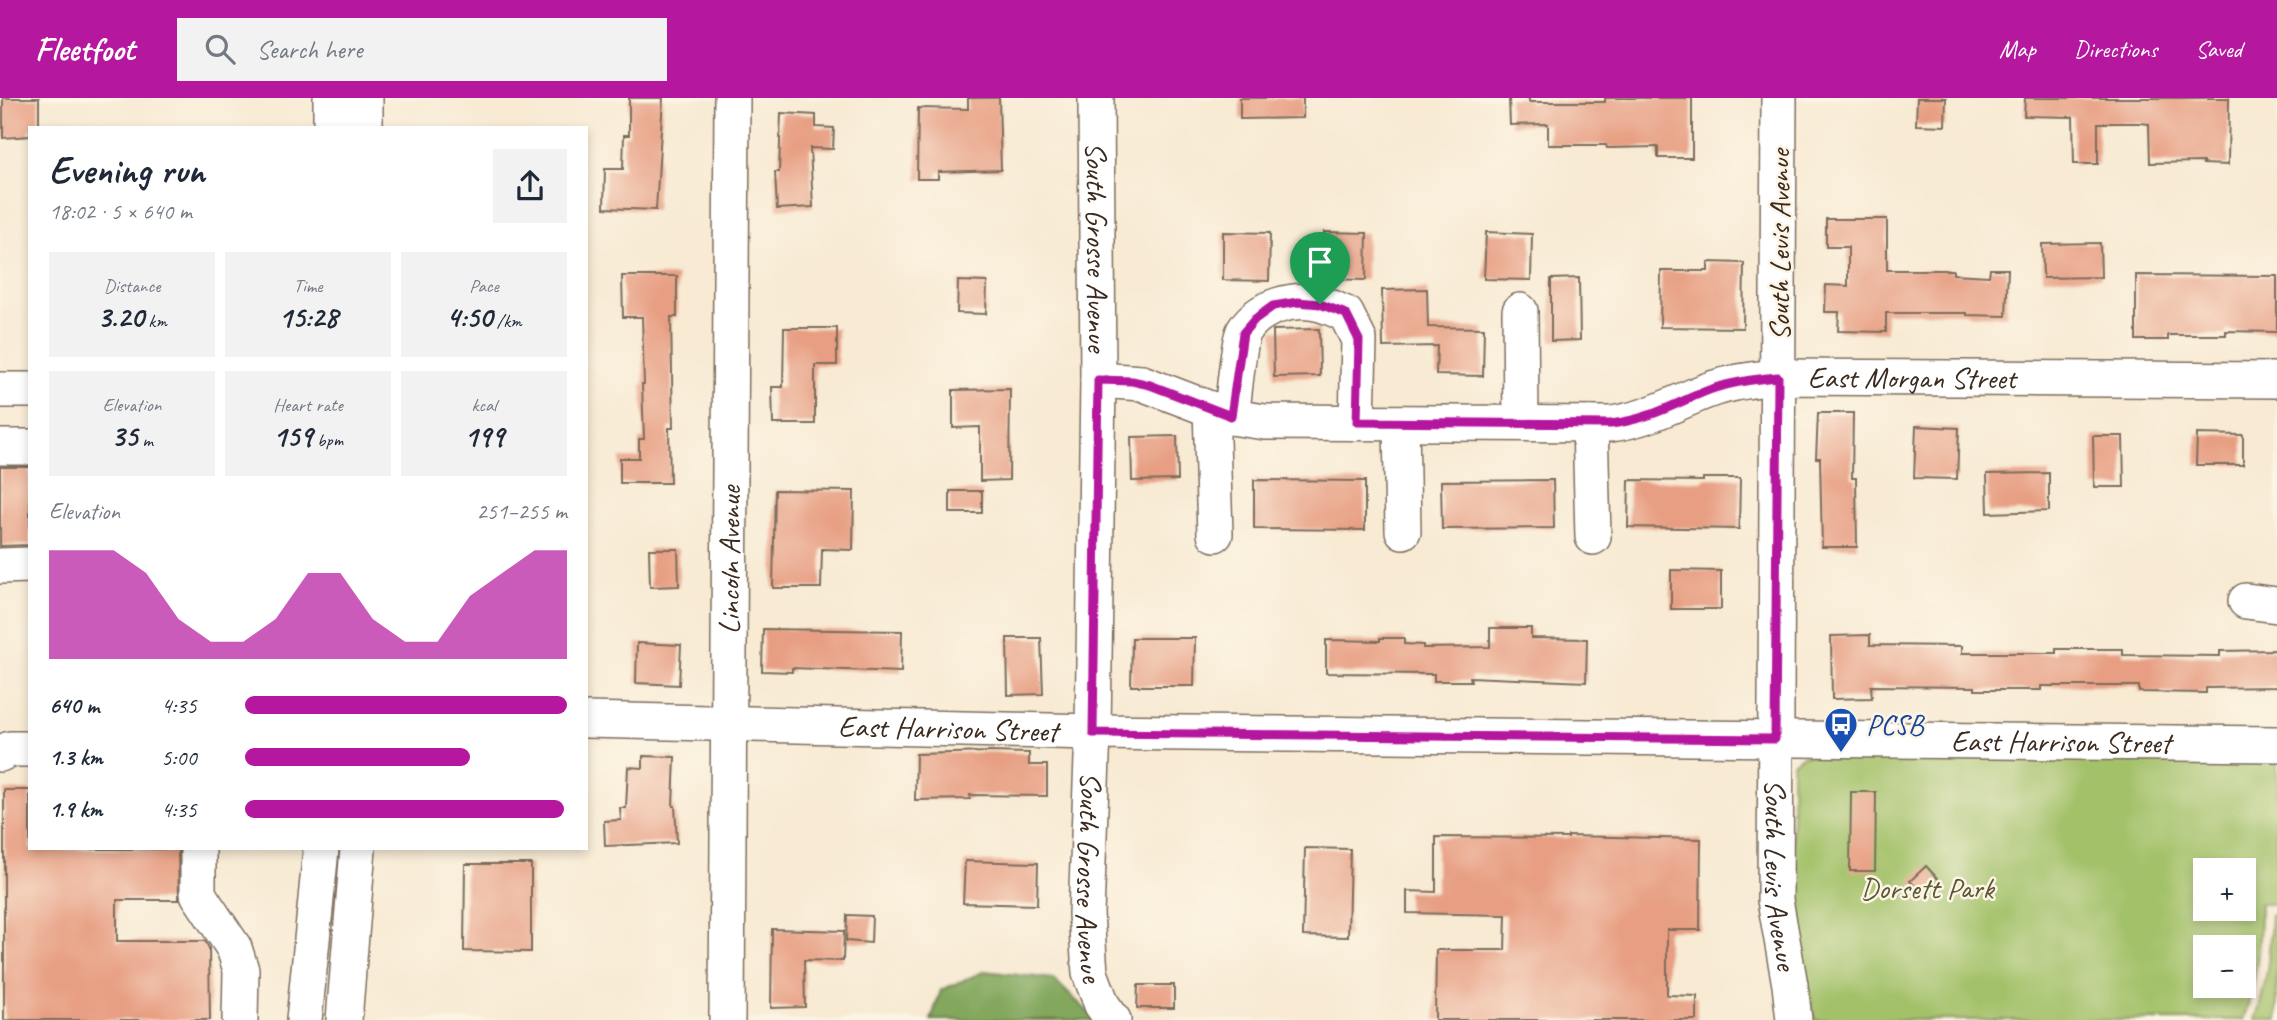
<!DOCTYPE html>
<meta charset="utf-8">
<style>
:root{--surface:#fff;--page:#f2f2f3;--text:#1f2937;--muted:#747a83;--accent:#b5179e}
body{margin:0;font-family:Caveat,sans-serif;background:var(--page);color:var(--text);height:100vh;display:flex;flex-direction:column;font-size:26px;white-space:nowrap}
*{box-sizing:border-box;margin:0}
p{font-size:23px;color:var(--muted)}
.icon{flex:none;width:38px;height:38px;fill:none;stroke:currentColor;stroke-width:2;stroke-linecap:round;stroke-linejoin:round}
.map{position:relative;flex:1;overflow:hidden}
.drawer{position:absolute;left:28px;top:28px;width:560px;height:724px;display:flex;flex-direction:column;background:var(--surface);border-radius:0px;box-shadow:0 4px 10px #0003}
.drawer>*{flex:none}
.controls{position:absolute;left:2193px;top:760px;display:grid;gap:14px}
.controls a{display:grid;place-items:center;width:63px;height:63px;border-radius:0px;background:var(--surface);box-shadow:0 4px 10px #0003;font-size:35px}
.pin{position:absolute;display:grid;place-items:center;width:60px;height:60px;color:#fff;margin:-72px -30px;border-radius:50% 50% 50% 0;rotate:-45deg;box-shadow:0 0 7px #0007}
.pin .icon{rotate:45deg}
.round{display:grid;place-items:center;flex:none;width:74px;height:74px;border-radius:0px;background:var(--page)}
.overview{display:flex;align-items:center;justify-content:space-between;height:119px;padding:0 21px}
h1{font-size:38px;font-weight:800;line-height:52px}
.metrics{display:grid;grid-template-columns:repeat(3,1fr);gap:10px;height:119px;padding:7px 21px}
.metrics div{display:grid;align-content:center;border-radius:0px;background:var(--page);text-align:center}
.metrics b{font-size:30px;font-weight:800}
.metrics small{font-size:19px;font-weight:400}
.metrics p{font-size:19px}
.chart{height:196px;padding:14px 21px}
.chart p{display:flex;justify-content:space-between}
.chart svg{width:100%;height:126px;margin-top:7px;fill:var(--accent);opacity:.7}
ul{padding:0 21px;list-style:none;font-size:23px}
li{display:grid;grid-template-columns:112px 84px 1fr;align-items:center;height:52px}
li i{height:18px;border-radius:9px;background:var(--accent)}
header{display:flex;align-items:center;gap:42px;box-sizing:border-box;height:98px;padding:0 35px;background:var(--accent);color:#fff}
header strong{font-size:33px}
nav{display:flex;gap:38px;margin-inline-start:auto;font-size:24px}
.search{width:490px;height:63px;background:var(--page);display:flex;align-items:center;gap:18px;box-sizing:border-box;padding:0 24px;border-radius:0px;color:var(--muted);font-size:26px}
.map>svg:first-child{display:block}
.green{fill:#a3c169;stroke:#6f7644;stroke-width:2;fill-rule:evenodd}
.forest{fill:#82a75d;stroke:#5e683e;stroke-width:2}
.building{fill:#e79e82}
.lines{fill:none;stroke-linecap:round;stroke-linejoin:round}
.minor-casing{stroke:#7d6d5d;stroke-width:38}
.minor{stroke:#fff;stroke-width:35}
.route-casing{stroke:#fff;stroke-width:14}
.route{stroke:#b5179e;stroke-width:9}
.labels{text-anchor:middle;stroke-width:5;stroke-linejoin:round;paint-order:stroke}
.street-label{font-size:30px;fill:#3b2a1e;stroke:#fcf5e5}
.transit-label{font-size:30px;fill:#164399;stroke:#fcf5e5;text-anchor:start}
.park-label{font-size:30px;fill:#5a5734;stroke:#fcf5e5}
</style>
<header>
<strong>Fleetfoot</strong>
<div class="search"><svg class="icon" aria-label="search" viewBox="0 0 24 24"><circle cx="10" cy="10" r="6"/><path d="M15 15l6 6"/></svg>Search here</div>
<nav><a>Map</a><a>Directions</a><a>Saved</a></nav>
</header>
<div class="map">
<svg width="2277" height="922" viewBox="0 0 2277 922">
<rect width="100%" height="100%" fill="#fcf5e5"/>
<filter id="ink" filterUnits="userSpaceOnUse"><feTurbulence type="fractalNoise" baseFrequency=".0143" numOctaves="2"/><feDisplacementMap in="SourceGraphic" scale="14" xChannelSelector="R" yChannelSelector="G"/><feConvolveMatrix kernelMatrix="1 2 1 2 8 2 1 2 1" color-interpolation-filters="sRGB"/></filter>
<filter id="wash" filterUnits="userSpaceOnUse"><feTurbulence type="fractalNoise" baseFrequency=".00686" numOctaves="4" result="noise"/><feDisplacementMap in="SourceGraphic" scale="28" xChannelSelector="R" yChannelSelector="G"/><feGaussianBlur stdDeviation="1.57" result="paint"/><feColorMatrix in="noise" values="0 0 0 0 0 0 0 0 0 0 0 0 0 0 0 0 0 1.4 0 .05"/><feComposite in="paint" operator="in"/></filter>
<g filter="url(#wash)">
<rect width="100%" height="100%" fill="#f8ead3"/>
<g class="green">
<path d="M1803 657 2277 662V806H2260C2260 847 2257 883 2243 922H1815L1797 835 1793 804 1792 673 1793 665ZM2205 772H2244V810H2205ZM2205 849H2244V887H2205Z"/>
<path d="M2271 817H2277V922H2255C2267 888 2270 854 2271 817Z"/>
</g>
<path class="forest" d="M985 873 1053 881 1097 922H931L941 892Z"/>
<g id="blocks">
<g class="building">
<path d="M3 0H39V30H30V38L3 40Z"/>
<path d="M629 0H663L656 112 604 110 605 71H623L624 37H629Z"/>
<path d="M968 0H999L1001 72 938 74V81H917L918 10 968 11Z"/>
<path d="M1240 0H1303V20L1240 21Z"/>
<path d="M1509 0H1529V4H1605V0H1692V60H1658V49L1607 50 1606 47H1548V26L1510 27Z"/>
<path d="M1917 0H1946L1945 28 1916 27Z"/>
<path d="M2025 0H2229L2228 67 2203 66V64L2150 65 2149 26 2140 25H2098V66H2074L2073 19 2024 18Z"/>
<path d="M781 15 816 17V29L834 30 833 51 810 50 813 109 777 111 775 74H779Z"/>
<path d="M1826 121H1887V172H1953V176L1989 178 1990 171H2008L2006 218 1967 217V215H1886V234L1838 233 1839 214H1825L1826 187 1848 188V149H1826Z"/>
<path d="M1223 134 1270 135 1269 183 1223 182Z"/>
<path d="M1324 134 1367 135 1366 182 1323 181Z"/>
<path d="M1486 134 1532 136 1531 182 1484 181Z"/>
<path d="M2100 145 2101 179 2043 180 2042 146Z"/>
<path d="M1708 164 1744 165 1743 230 1660 229 1661 173H1708Z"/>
<path d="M2136 177 2277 178V234L2226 233V237H2168V242H2136Z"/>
<path d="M622 178H677V219H671L673 330H669L670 385H620V360H639V341H644L642 286H644L642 219H623Z"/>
<path d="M1579 180 1580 242 1551 243V181Z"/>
<path d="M958 183 987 184 986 216 957 215Z"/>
<path d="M1427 191 1428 229 1484 230 1483 278 1436 277 1437 248 1383 249 1382 192Z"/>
<path d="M784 230H837V267H815V326H773L772 289H783Z"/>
<path d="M1319 231 1320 278 1274 279 1273 232Z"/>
<path d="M1010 291 1009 382 980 383V329L953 330V292Z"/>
<path d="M1818 315H1853L1852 380H1856L1857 449H1822L1820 360H1816Z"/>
<path d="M1916 328 1959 330 1957 381 1914 380Z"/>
<path d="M2197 336 2243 337V367H2196Z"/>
<path d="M1177 338 1178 382 1132 383 1131 339Z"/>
<path d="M2093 338H2123L2124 389H2094Z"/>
<path d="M0 369H30V447L0 448Z"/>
<path d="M2049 375V413L1988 415 1987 376Z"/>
<path d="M1703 380H1740L1739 431 1628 429 1629 382 1703 383Z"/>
<path d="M1254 382 1365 383V432L1254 431Z"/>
<path d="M1553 382 1554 430 1442 431 1441 383Z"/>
<path d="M775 392 854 393 853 452 822 451 821 490H773Z"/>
<rect x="950" y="393" width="32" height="22"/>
<path d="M649 451H678L679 488 650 489Z"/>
<path d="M1671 472 1721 473V511H1671Z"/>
<path d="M1490 530H1531V540L1587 541 1586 584 1470 579 1471 583H1434V576L1326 575V542L1380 543V540H1404V546L1423 547V550L1490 549Z"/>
<path d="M763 531 902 533 901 574 792 570V574L762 573Z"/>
<path d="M1870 537V547L1962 548V555H2056V551H2123V557L2220 558V553L2276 552 2277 589 2206 590V595L2139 594V588H2041V592H1975V589L1871 588 1872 600 1832 601 1831 538Z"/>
<path d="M1007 540H1041L1043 596 1008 597Z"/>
<path d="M1132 540H1195L1194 588H1131Z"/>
<path d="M637 545 681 547 679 587 636 585Z"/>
<path d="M990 654 1029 655V667H1047V698L970 697V701L915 702 916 656Z"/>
<path d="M643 658 675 659 673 708H675L677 745 605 748 604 723 621 722 620 710H626L628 669 643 670Z"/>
<path d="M4 692H30V751H178L179 802H117V843H205L209 850 210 922H4Z"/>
<path d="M1851 694H1876L1875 773H1850Z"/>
<path d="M1568 738 1701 741 1700 832H1667V897L1697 898V922H1435L1436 852H1505L1506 817 1407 815V793L1436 794V739L1568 740Z"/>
<path d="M1305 750 1350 751 1348 839 1303 838Z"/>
<path d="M965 763 1038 765 1037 807 963 805Z"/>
<path d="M465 766H531V854L464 853Z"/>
<path d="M1926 768 1939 782 1923 797 1910 783Z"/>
<path d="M847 817 872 818 871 845 846 843Z"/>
<path d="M772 831 844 833 843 863 804 862 805 909 771 910Z"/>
<path d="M1138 887H1174V910H1137Z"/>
</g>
</g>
</g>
<g filter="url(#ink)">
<use href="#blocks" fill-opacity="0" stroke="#7d6d5d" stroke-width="2"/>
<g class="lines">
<defs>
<g id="minor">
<path d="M331 0V30"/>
<path d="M365 0V30"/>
<path id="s1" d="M1096 0 1098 282 1093 634 1086 816 1090 875 1102 907 1113 922"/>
<path id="s2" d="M1779 0 1775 802 1790 887 1794 922"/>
<path d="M1520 213 1521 325"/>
<path id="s3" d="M1098 282 1142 285 1231 319 1265 324 1611 326C1649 321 1674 305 1709 292 1732 284 1754 281 1778 279L2277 282"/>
<path d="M0 292H30"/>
<path d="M1211 311 1215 436"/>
<path d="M1231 319C1234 302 1238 244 1244 233 1259 208 1294 199 1321 206 1329 208 1338 213 1346 216L1359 242 1357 324"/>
<path d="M1401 325 1403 433"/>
<path d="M1590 326 1593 439"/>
<path d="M0 349H30"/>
<path d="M0 468 30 467"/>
<path d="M2246 503 2277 507"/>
<path id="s4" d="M586 622 1093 634 2277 646"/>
<path d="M0 656 10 651H30"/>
<path d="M198 751V796L234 850 241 872 240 922"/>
<path d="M304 922 321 751"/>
<path d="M344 922 358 751"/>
<path id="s5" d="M727 922 732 0"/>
</g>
</defs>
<use href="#minor" class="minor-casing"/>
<use href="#minor" class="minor"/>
</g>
</g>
<g class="lines" filter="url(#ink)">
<defs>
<path id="route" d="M1298 204 1320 206 1346 216 1359 242 1357 324 1611 326C1651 321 1673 306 1709 292 1731 284 1754 281 1778 279L1775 641 1093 635 1098 282 1132 283 1150 287 1231 318 1243 235 1255 221 1273 208Z"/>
</defs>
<use href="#route" class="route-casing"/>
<use href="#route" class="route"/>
</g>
<defs>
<symbol id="bus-pin" viewBox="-11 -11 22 30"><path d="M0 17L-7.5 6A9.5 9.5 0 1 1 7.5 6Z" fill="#1a4fb4" stroke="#fcf5e5"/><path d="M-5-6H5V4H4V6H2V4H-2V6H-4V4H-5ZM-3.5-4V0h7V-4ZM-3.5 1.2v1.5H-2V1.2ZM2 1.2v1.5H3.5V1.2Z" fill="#fff"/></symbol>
</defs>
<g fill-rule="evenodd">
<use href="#bus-pin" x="1822" y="607" width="38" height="52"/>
</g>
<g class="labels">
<g class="street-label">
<text transform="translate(1779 147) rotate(-90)" y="10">South Levis Avenue</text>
<text dy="10" stroke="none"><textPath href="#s1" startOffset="149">South Grosse Avenue</textPath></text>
<text dy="10" stroke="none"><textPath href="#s3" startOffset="828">East Morgan Street</textPath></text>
<text dy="10" stroke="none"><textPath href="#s5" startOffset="460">Lincoln Avenue</textPath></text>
<text dy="10" stroke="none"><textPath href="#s4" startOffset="362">East Harrison Street</textPath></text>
<text dy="10" stroke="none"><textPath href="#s4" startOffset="1475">East Harrison Street</textPath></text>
<text dy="10" stroke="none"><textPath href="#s2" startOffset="777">South Levis Avenue</textPath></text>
<text dy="10" stroke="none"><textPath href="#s1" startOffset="779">South Grosse Avenue</textPath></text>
</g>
<g class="transit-label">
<text x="1866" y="636">PCSB</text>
</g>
<g class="park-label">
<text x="1927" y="800">Dorsett Park</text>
</g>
</g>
</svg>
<div class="controls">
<a>+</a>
<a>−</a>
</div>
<div class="pin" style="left:1320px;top:206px;background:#1e9e55"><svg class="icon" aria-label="arrive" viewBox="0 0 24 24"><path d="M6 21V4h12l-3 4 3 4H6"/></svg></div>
<section class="drawer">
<div class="overview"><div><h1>Evening run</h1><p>18:02 · 5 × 640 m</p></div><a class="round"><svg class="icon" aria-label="share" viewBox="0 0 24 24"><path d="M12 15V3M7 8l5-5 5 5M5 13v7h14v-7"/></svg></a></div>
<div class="metrics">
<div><p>Distance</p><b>3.20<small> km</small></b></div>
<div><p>Time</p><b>15:28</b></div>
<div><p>Pace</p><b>4:50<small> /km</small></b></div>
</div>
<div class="metrics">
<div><p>Elevation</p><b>35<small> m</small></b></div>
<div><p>Heart rate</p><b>159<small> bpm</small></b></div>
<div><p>kcal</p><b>199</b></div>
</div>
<div class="chart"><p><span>Elevation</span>251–255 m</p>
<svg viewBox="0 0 160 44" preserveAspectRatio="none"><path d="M0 44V6L10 6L20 6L30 14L40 30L50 38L60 38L70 30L80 14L90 14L100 30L110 38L120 38L130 22L140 14L150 6L160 6V44z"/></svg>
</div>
<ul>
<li><b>640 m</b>4:35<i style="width:100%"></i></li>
<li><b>1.3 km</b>5:00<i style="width:70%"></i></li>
<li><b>1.9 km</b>4:35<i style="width:99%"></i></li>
</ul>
</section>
</div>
